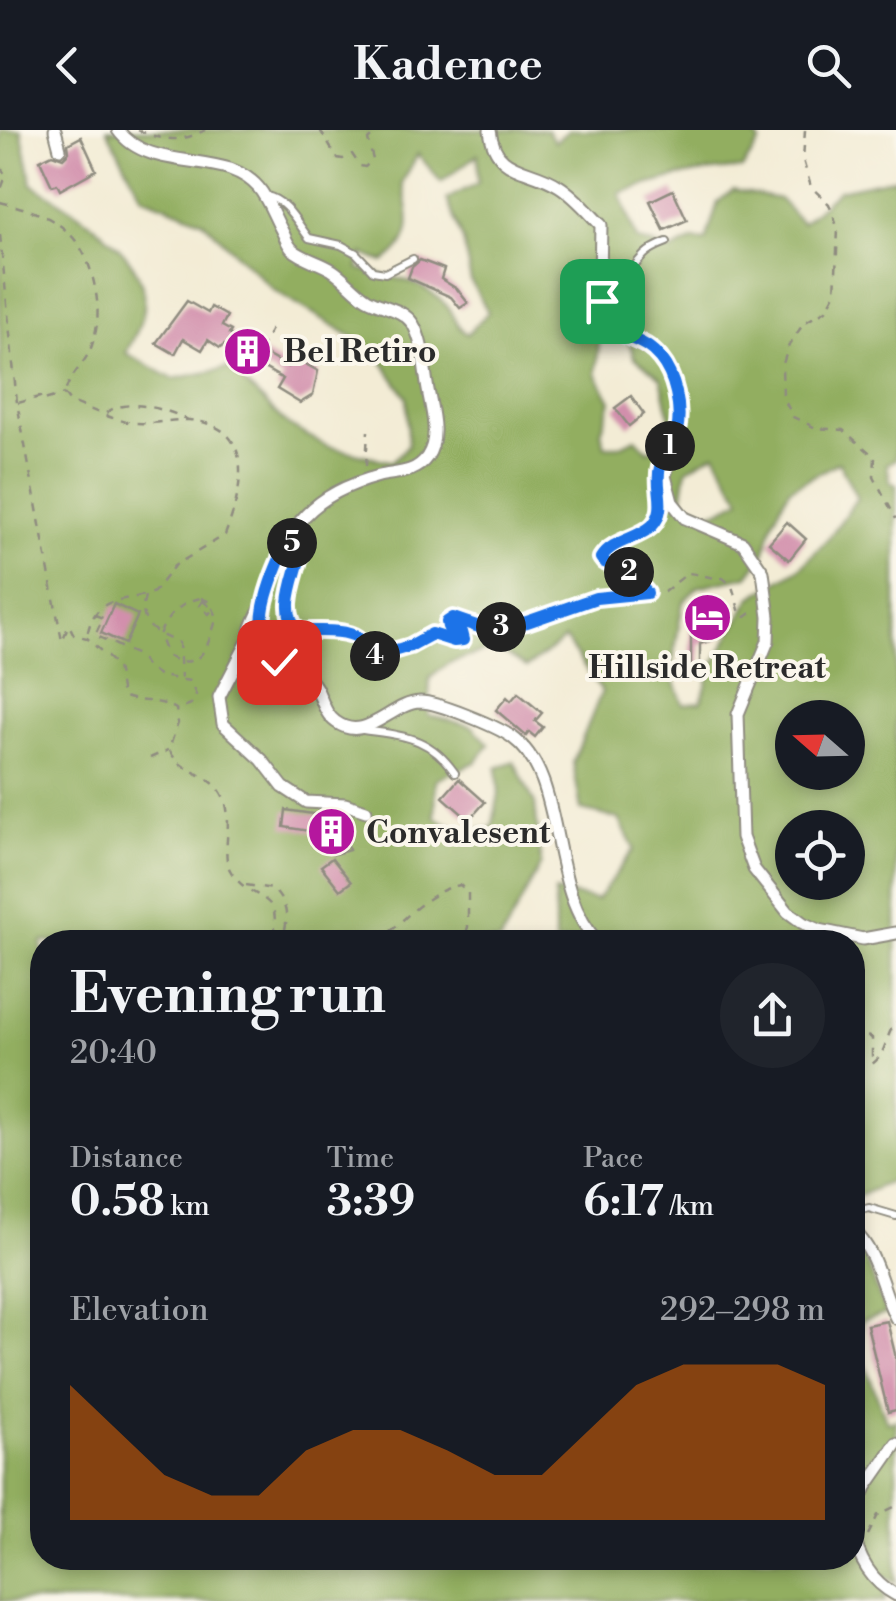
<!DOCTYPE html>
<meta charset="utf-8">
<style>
:root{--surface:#171b24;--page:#20242c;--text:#f1f3f6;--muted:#9ea1a6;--accent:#b45309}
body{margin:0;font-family:"Libre Bodoni",serif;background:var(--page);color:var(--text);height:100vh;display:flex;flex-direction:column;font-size:38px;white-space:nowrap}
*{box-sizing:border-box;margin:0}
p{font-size:32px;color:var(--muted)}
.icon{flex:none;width:55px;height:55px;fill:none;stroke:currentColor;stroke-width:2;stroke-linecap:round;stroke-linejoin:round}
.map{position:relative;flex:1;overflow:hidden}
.panel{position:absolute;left:30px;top:800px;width:835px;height:640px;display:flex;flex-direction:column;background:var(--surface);border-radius:40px;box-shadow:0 5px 15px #0003}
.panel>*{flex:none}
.needle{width:65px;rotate:290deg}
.fabs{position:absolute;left:775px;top:570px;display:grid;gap:20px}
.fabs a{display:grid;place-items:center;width:90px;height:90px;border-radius:50%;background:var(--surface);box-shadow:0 5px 15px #0003;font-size:50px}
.pin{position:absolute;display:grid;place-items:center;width:85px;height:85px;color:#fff;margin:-42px;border-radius:20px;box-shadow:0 5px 15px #0006}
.km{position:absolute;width:50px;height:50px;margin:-25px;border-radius:50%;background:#222;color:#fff;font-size:28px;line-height:50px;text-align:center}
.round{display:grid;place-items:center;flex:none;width:105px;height:105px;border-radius:52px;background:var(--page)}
.head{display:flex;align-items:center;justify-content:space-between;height:170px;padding:0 40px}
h1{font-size:55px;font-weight:700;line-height:75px}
.figures{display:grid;grid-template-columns:repeat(3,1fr);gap:15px;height:170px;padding:10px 40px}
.figures div{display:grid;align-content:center}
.figures b{font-size:42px;font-weight:700}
.figures small{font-size:28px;font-weight:400}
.figures p{font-size:28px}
.chart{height:280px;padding:20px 40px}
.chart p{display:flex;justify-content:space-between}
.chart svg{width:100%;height:180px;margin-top:10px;fill:var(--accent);opacity:.7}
header{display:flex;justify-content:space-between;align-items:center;height:130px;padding:0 40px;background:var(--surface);font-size:45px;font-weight:700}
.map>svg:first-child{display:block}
.forest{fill:#92ae60;stroke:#5e6c46;stroke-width:2.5;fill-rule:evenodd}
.building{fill:#d28fac}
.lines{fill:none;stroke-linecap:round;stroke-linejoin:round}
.lane-casing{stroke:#8f8c80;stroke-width:10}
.street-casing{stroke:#8f8c80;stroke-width:15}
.path{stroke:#8f8c80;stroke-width:2.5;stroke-dasharray:8 8;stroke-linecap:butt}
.lane{stroke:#fff;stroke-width:6}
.street{stroke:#fff;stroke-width:11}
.path-bridge{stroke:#8f8c80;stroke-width:2.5;stroke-dasharray:8 8;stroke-linecap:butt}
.route-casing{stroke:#fff;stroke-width:20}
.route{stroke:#1a73e8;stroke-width:12}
.labels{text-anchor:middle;stroke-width:8;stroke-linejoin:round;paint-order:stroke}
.poi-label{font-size:32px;font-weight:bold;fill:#2b2b2b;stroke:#fbf7ec;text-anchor:start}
</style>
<header><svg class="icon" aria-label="back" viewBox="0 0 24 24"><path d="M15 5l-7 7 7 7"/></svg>Kadence<svg class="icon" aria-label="search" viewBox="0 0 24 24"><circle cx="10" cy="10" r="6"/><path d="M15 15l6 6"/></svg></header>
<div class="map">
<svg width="896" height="1471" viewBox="0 0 896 1471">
<rect width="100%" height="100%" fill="#fbf7ec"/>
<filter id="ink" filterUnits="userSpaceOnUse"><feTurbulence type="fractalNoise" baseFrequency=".01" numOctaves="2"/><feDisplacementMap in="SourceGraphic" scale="20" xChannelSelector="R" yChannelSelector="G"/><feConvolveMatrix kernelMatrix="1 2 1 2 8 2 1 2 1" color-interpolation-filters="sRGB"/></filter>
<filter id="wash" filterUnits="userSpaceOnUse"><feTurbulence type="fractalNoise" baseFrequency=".0048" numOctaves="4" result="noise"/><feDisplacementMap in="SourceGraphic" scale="40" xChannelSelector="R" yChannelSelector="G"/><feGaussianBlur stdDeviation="2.25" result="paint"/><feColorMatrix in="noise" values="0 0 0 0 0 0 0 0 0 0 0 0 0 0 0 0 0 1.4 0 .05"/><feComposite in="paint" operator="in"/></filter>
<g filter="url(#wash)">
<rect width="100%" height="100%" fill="#f3ecd5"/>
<path class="forest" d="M0 0H21L32 54C75 82 160 127 142 188 139 200 131 212 126 223L173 249 229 238 288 295 327 316 392 332 408 315 407 267 373 219 274 160 202 90 142 66 107 0H547L555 12 569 0H751L760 12 742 39C699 40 661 50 620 63L637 110 671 121 694 110 706 111 718 72 733 60 779 69 802 93 839 60 896 48V329L887 334 890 352 896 355V1048L853 1069 852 812H555V762L597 770 634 719 619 689 581 680 573 632 602 561 565 509 527 537 495 518 449 533 430 548 428 585 472 596 489 614 476 632 436 649 435 687 461 701 492 698 499 664 497 638 514 631 535 674 541 734 500 812H42V1428H852L853 1114 862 1120 886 1184 862 1191 861 1224 887 1292 896 1290V1452L884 1445 885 1471H0ZM418 24 441 52 478 24V53L447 69 463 110 471 152 488 182 468 204C454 197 455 184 445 174 439 168 431 163 425 159 404 146 382 148 358 138L363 124 384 132C416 111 411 85 402 53ZM611 161 634 227 661 248 671 294 665 314 648 321 636 308 619 316H605L601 302 611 271 596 244 599 212 597 164ZM715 323 741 369 717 381 696 384 682 370 687 339ZM839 332 857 368 829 408 800 438 751 468 712 537 701 572 683 574 671 542 683 472 698 457 748 446 764 424 774 389 789 359ZM792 588H848V642H792ZM792 698H848V752H792Z"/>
<g id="blocks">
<g class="building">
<path d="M81 7 96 40 60 60 57 54 52 56 40 30 52 24 63 28 69 22 68 14Z"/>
<path d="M673 60 687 90 664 100 650 71Z"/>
<path d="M420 130 444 139 441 149 457 159 468 173 460 178 451 167 408 148 412 137Z"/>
<path d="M187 171 208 183 211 177 227 186 222 196 231 201 229 204 288 237 293 227 318 241 313 265 300 273 277 259 283 249 224 215 220 218 208 210 202 220 183 209 175 224 156 213Z"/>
<path d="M631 266 644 284 629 296 615 278Z"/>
<path d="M787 392 806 409 789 430 769 413Z"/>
<path d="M707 465 709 473 716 475 721 502 717 503 719 508 700 514V547H691V489L700 486 695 469Z"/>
<path d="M114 474 138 485 125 514 101 503Z"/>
<path d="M518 563 542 583 535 591 543 597 535 607 529 602 526 606 496 580 507 567 511 571Z"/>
<path d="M459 649 485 672 469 690 443 667Z"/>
<path d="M286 680 333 687 342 696 349 720 334 724 328 704 284 697Z"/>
<path d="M332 728 351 752 340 760 321 736Z"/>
<path d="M887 1191 896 1228V1280L888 1282 867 1195Z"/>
</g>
</g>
</g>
<g filter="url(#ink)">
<use href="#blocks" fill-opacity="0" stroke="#8f8c80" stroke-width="2.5"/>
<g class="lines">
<defs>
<g id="lane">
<path d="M266 66C287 70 297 93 309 108L341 115 356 123 373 141 385 143 413 129"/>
<path d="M602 149C630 149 627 143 644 125 650 119 659 115 667 112"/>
<path d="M363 600C404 606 429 606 455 643"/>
<path d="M852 1082 869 1078 896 1086"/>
</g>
<g id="street">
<path d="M55 0 60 19"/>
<path d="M118 0C142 34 194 27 230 39 263 51 266 70 281 99 285 106 287 114 292 119 303 129 320 132 332 140 345 148 354 161 367 169 383 178 402 178 413 194 424 213 424 239 428 260 432 281 440 308 427 327 415 344 396 342 379 346 315 363 285 395 270 458 265 477 259 500 266 518 273 535 296 536 308 548 322 559 321 582 336 592 366 614 391 573 420 572 438 572 496 596 512 607 568 647 546 759 598 812"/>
<path d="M490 0C495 45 528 36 559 56 575 66 588 82 601 95L600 149 608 189 615 201 657 224 669 241 677 268 678 306 665 346 672 372 685 388 743 413 763 442 769 487 768 511 738 584 742 707 754 739 788 782 803 793 819 800 863 809 896 803"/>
<path d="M264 474C235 518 249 546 303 546"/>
<path d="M247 513 219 567 223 594 262 630 283 657 306 672 345 674 366 681"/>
<path d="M852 1099C879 1124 880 1157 896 1188"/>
<path d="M852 1391 866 1357 896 1314"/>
<path d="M852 1398C857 1426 870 1451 896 1465"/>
</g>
</defs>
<use href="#lane" class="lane-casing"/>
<use href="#street" class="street-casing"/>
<g class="path">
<path d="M138 0C162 11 181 13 205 0"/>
<path d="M320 0 337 28 343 29 352 24 360 36 365 37 373 30 368 10 378 0"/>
<path d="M805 0 803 30 811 57 829 74 838 99 835 164 826 180 804 193 789 215 782 237 783 267 793 287 816 298 843 300 875 327 874 347 896 389"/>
<path d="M0 36 6 46 0 62"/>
<path d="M0 72C51 84 82 99 94 153 99 174 99 195 92 215 86 234 69 245 65 263"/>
<path d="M0 105 17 273 62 511 69 495 74 505 87 508 117 536 122 566C141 574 158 568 176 579L178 593 169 619C179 642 202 641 217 657 239 682 219 720 230 740 249 775 287 757 271 812"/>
<path d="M260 220 271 199"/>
<path d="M64 264 69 271C88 278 108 288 128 292 148 296 169 289 189 290 259 296 242 361 225 405L174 436 154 462C123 474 95 462 87 506"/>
<path d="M18 273 40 267 41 271 64 264"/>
<path d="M106 283C125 267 168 279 188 290"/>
<path d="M366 336 368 301"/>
<path d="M295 418 300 426C296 445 274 498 306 501 321 503 338 501 353 506 363 510 366 520 375 526L410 516 432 505 454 511 463 510 461 502 448 497 447 492 453 488 489 499 527 492 596 468 647 463 628 441 604 432 601 428C616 404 655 407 660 376"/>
<path d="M648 463 664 462 688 443C700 444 712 449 723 448L732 456 740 483 746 487 755 480"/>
<path d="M145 466C137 496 156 503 179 513L181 548"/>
<path d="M203 471 213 479 209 484 199 476Z"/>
<path d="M95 485 103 488 95 505 139 526 147 537 160 546 190 551 196 565 191 574 177 579"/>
<path d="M150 628 168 620"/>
<path d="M246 755 273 759C290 778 288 789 282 812"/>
<path d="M379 812C402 792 429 760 460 755L468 762V797L463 812"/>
<path d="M852 901 872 908V934C887 924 885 905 896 892"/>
<path d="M868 1405 878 1385 896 1376"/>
</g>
<use href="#lane" class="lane"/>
<use href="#street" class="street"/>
<path class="path-bridge" d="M201 468 210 472 217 487C208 515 202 544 167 526L159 505C166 487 182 471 201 468Z"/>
</g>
</g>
<g class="lines" filter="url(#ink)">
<defs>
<path id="route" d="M279 532C243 504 274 442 289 408L300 426C295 449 279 481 298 501 315 502 345 498 358 508 365 514 367 521 376 526L410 516 432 504 454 511 463 510 461 502 448 497 447 492 453 488 488 500 527 492 596 468 647 463 628 441 604 432 601 428C612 410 638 409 652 396 669 378 654 357 660 337 664 324 674 314 677 301 682 278 675 246 660 228 636 199 616 219 602 171"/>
</defs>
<use href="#route" class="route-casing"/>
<use href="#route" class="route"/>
</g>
<defs>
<symbol id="building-disc" viewBox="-11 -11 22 22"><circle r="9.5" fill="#b5179e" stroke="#fbf7ec"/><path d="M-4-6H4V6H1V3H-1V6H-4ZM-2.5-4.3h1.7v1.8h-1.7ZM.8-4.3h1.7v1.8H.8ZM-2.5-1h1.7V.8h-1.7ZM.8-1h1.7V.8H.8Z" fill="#fff"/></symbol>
<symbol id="hotel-disc" viewBox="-11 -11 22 22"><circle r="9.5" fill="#b5179e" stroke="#fbf7ec"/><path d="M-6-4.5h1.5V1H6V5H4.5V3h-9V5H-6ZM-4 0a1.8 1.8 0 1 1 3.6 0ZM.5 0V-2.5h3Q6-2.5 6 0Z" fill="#fff"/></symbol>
</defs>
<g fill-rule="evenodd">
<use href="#building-disc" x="220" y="194" width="55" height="55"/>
<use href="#hotel-disc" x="680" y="460" width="55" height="55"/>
<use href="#building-disc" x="304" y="674" width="55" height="55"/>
</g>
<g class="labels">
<g class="poi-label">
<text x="283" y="232">Bel Retiro</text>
<text x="707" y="548" text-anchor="middle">Hillside Retreat</text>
<text x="366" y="713">Convalesent</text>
</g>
</g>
</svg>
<div class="fabs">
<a><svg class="needle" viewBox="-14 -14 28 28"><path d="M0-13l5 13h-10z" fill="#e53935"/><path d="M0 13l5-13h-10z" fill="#9ea1a6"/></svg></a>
<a><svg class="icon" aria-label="locate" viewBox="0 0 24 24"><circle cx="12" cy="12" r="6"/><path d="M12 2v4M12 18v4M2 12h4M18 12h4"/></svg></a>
</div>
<div class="pin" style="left:602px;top:171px;background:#1e9e55"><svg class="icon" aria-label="arrive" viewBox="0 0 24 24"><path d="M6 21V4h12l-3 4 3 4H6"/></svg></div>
<div class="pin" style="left:279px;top:532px;background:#d93025"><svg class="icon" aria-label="check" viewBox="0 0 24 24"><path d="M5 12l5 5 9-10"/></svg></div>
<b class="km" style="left:670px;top:316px">1</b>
<b class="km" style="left:629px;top:442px">2</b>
<b class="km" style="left:501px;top:497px">3</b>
<b class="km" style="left:375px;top:526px">4</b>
<b class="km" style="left:292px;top:413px">5</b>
<section class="panel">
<div class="head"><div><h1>Evening run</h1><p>20:40</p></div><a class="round"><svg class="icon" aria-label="share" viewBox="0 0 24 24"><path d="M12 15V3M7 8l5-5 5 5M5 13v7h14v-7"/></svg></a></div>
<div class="figures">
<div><p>Distance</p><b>0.58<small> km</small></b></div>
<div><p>Time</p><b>3:39</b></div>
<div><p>Pace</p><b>6:17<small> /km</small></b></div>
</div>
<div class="chart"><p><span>Elevation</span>292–298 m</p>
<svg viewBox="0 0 160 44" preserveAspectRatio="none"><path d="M0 44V11L10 22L20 33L30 38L40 38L50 27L60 22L70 22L80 27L90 33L100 33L110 22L120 11L130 6L140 6L150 6L160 11V44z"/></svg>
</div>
</section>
</div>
